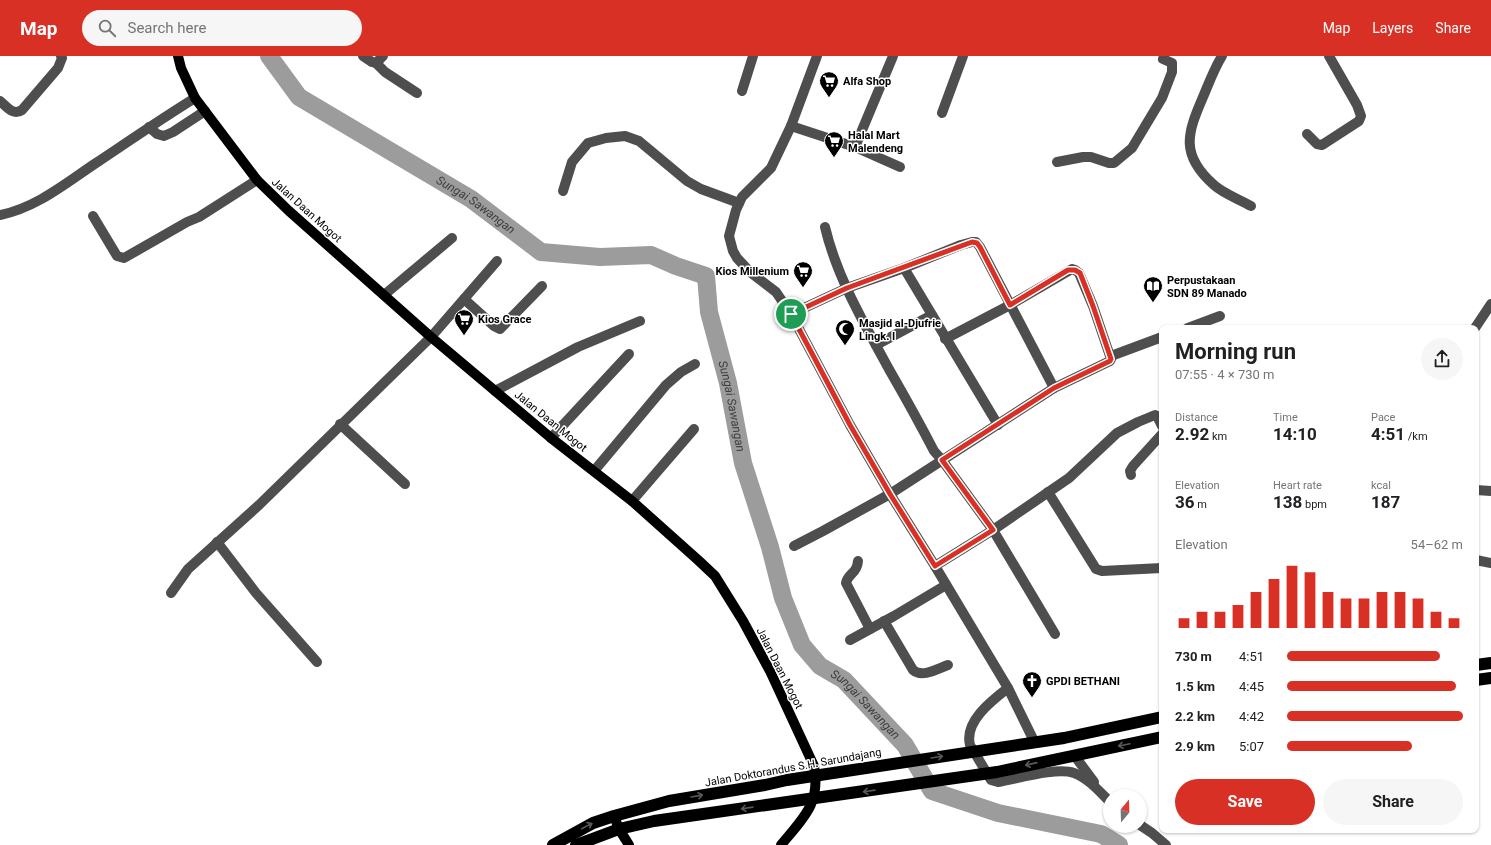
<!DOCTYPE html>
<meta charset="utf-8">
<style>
:root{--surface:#fff;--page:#f6f6f6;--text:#202124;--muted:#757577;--accent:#d93025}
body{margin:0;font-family:Roboto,sans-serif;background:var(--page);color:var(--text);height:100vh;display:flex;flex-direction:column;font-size:15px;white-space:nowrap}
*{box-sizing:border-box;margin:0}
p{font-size:13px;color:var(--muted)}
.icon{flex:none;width:22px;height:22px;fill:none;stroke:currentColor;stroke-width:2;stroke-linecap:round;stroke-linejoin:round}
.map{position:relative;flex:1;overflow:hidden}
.details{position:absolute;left:1159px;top:269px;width:320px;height:508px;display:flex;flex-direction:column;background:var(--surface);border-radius:8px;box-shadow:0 1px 3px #0004}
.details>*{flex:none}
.needle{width:26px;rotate:19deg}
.fabs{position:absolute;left:1103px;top:733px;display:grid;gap:8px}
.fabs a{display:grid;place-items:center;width:44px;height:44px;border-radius:50%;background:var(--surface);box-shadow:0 1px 3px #0004;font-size:20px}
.pin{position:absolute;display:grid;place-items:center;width:34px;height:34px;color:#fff;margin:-17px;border:2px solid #fff;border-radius:50%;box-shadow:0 1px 4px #0007}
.round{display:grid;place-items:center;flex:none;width:42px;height:42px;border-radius:21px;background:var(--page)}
.overview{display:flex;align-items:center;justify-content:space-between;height:68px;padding:0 16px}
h1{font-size:22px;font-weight:700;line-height:30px}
.stats{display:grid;grid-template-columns:repeat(3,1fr);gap:6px;height:68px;padding:4px 16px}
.stats div{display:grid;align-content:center}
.stats b{font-size:17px;font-weight:700}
.stats small{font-size:11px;font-weight:400}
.stats p{font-size:11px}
.chart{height:112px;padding:8px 16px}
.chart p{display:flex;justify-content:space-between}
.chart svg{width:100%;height:72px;margin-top:4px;stroke:var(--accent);stroke-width:6}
.action{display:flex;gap:8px;margin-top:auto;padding:8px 16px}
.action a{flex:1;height:46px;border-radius:24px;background:var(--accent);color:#fff;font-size:16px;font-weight:700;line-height:46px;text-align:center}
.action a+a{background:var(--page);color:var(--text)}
ul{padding:0 16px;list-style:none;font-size:13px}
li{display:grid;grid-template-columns:64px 48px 1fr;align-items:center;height:30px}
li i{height:10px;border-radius:5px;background:var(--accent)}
header{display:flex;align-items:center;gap:24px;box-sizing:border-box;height:56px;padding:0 20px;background:var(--accent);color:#fff}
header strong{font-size:19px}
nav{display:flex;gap:22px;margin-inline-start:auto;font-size:14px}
.search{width:280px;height:36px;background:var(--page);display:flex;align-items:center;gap:10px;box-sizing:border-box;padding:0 14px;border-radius:22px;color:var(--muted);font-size:15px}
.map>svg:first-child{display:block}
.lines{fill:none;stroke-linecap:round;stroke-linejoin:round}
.river{stroke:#9c9c9c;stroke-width:18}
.minor{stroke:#4e4e4e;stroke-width:10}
.major{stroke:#000;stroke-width:10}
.highway{stroke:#000;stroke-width:12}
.oneway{stroke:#595959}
.route-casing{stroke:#fff;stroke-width:8}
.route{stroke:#d93025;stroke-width:5}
.labels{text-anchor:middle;stroke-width:3;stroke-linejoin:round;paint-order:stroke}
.poi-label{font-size:11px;font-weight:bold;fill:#000;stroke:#fff;text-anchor:start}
.street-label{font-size:11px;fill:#000;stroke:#fff}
.water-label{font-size:12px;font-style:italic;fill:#3d3d3d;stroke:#fff}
</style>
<header>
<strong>Map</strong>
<div class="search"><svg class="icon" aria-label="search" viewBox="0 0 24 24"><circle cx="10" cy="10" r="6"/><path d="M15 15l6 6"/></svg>Search here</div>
<nav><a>Map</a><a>Layers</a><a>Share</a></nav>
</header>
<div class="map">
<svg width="1491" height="789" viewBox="0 0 1491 789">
<rect width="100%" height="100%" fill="#fff"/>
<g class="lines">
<path class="river" id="s1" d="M269 0 299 41 471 143 541 196 600 201 651 199 676 210 706 220 709 256 728 327 743 407 770 491 783 542 802 589 820 610 844 624 905 689 932 735 998 757 1101 778 1119 789"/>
<g class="minor">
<path d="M363 0 372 6 376 7 383 0"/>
<path d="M817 0 791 70 771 112 742 141 736 154 729 180 733 195 737 202 750 216 776 236 791 258 850 369 890 438 935 510 1008 632 1034 685"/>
<path d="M1222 0C1214 13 1209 27 1203 41 1187 78 1180 99 1214 129 1224 138 1239 143 1251 150"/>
<path d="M376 7 385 16 417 37"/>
<path d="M742 35 753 0"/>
<path d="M0 45C7 51 13 60 22 54L58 12 62 2 61 0"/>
<path d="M942 57 963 0"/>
<path d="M791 70 855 91 893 0"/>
<path d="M149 71 157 78 164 80 173 76 205 55"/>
<path d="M1307 78 1317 88 1322 89 1359 65 1361 60 1357 49 1329 0"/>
<path d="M855 91 900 111"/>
<path d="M1057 106 1083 101H1091L1109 107H1114L1132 92 1162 42 1172 16V7L1163 3 1164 0"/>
<path d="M563 135 572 106 588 87 606 82 625 80 639 85 687 125 701 133 739 147"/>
<path d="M0 159C36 152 66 127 96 107 129 85 161 63 195 42"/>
<path d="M93 160 117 200 124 202 187 166 199 161 257 124"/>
<path d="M825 171C837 222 865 269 890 315 905 341 920 368 934 395L942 404 993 474 1055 578"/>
<path d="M904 212 998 369"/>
<path d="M384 239 452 182"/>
<path d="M464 243 494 270 500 273 542 230"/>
<path d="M791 258 847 232 904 212 961 189 972 186H976L980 191 1054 332"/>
<path d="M1188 272 1220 260"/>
<path d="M1475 272 1491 248"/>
<path d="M876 289 932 259"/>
<path d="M1111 300 1162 281"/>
<path d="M495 335 578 291 640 265"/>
<path d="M340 368 405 428"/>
<path d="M551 382 629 298"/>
<path d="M594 415 666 329 681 316 695 308"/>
<path d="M1131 419 1130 415 1133 410 1162 378"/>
<path d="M1476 434 1491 435"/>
<path d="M1048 436 1096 513 1102 515 1162 512"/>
<path d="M632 445 694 373"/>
<path d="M217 486 256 537 317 606"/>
<path d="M794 490 823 475 890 438 1054 332 1110 305 1111 303 1093 250 1079 217 1075 214 1072 213 1010 249 945 283"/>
<path d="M1476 504 1491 507"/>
<path d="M858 505C857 518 848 517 846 527L870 573"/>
<path d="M935 510 993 474 1069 422 1117 377 1138 366 1155 359 1157 360 1162 370"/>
<path d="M171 537 188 513 259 449 431 281 497 205"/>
<path d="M884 565 913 614C922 622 937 613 948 609"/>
<path d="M850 584 894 560 946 529"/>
<path d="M1008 632C991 645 964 666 970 689L991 724 998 726C1017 723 1056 711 1074 717 1088 722 1100 736 1110 746"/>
<path d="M1074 699 1094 726"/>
<path d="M1140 769 1152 777 1166 789"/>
</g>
<g class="major">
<path d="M178 0 181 12 195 42 257 124 289 155 431 281 551 382 632 445 698 504 715 520 743 565 770 615 814 710C821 748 803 762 781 789"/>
<path d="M614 760 619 773 629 789"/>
</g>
<g class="highway">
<path d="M1476 609 1491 607"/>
<path d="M1476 624 1491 622"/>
<path d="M553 789 593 767 614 760 669 745 765 729 787 724 1064 682 1162 661"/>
<path d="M576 789 619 773 654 765 997 716 1162 681"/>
</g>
</g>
<defs><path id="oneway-shaft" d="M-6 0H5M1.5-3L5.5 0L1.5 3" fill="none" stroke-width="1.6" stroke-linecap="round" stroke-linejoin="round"/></defs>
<g class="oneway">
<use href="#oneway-shaft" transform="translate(1124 689) rotate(168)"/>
<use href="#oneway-shaft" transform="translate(937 701) rotate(-9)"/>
<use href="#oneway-shaft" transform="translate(1031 708) rotate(167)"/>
<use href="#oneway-shaft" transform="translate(869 735) rotate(172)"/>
<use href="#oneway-shaft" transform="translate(697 740) rotate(-10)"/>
<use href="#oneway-shaft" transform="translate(747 752) rotate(172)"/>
<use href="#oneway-shaft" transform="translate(587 770) rotate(-28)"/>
</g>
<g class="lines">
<defs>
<path id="route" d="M972 186 977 187 980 191 1010 249 1068 214H1075L1080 217 1093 250 1111 303 1110 305 1054 332 942 404 993 474 935 510 890 438 850 369 791 258 847 232Z"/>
</defs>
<use href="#route" class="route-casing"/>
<use href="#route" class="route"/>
</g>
<defs>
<symbol id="supermarket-pin" viewBox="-11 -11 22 30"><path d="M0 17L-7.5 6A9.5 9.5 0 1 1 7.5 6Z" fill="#000" stroke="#fff"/><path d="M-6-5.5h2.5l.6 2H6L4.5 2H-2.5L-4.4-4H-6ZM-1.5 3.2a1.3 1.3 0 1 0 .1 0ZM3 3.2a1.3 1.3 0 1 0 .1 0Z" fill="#fff"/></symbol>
<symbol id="library-pin" viewBox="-11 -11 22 30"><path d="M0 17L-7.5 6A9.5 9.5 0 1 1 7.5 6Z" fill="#000" stroke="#fff"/><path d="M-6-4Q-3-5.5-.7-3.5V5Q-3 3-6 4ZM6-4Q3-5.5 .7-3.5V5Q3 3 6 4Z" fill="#fff"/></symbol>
<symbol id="mosque-pin" viewBox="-11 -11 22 30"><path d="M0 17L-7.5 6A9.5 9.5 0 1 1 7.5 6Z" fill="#000" stroke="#fff"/><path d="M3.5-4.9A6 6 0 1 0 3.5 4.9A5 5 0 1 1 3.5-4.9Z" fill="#fff"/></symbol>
<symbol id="church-pin" viewBox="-11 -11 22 30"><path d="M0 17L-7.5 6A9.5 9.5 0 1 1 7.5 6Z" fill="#000" stroke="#fff"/><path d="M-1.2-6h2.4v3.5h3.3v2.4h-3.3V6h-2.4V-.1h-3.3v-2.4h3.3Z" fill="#fff"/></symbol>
</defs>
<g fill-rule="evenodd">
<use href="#supermarket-pin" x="818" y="14" width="22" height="30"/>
<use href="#supermarket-pin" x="823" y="74" width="22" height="30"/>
<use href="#supermarket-pin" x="792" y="204" width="22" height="30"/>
<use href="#library-pin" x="1142" y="219" width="22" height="30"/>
<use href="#supermarket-pin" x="453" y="252" width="22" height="30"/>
<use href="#mosque-pin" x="834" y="262" width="22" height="30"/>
<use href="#church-pin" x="1021" y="614" width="22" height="30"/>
</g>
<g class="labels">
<g class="poi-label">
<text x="843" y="29">Alfa Shop</text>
<text x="848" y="83">Halal Mart<tspan x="848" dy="13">Malendeng</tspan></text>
<text x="789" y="219" text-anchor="end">Kios Millenium</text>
<text x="1167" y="228">Perpustakaan<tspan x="1167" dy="13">SDN 89 Manado</tspan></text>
<text x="478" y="267">Kios Grace</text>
<text x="859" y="271">Masjid al-Djufrie<tspan x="859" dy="13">Lingk. I</tspan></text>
<text x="1046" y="629">GPDI BETHANI</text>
</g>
<g class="street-label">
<text transform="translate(307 154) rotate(42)" y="4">Jalan Daan Mogot</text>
<text transform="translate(551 365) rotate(39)" y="4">Jalan Daan Mogot</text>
<text transform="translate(780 612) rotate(63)" y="4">Jalan Daan Mogot</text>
<text transform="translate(793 711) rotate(-10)" y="4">Jalan Doktorandus S.H. Sarundajang</text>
</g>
<g class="water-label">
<text dy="4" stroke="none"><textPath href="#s1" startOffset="258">Sungai Sawangan</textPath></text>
<text dy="4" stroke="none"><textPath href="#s1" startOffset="641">Sungai Sawangan</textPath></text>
<text dy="4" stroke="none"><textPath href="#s1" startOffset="978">Sungai Sawangan</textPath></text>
</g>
</g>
</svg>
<div class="fabs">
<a><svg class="needle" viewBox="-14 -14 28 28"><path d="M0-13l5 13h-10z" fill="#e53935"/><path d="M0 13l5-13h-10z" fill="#757577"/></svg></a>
</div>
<div class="pin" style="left:791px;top:258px;background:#1e9e55"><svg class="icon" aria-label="arrive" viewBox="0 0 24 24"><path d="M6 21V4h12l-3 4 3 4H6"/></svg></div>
<section class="details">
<div class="overview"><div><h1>Morning run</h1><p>07:55 · 4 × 730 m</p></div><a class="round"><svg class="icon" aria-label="share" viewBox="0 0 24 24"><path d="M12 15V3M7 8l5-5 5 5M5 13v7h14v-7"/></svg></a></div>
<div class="stats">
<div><p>Distance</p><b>2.92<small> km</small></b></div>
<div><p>Time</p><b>14:10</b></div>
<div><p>Pace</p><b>4:51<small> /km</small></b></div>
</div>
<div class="stats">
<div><p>Elevation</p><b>36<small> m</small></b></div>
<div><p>Heart rate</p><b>138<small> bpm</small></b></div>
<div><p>kcal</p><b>187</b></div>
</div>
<div class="chart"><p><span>Elevation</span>54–62 m</p>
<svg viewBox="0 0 160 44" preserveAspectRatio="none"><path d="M5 44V38M15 44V34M25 44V34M35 44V30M45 44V22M55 44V14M65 44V6M75 44V10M85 44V22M95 44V26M105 44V26M115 44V22M125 44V22M135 44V26M145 44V34M155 44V38"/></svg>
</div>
<ul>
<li><b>730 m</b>4:51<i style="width:87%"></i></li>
<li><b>1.5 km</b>4:45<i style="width:96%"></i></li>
<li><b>2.2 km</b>4:42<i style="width:100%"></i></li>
<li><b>2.9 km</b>5:07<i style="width:71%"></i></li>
</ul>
<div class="action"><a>Save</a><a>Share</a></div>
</section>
</div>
